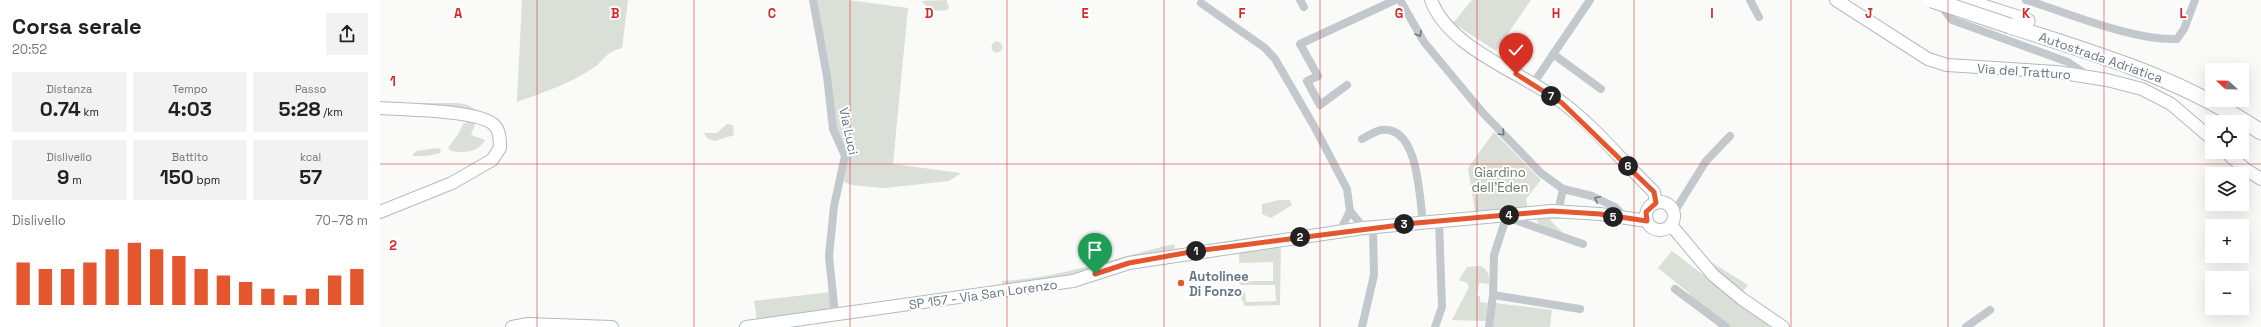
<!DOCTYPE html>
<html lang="it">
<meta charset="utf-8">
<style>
:root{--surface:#fff;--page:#f2f2f2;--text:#202124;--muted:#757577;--accent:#e4572e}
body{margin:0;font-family:"Space Grotesk",sans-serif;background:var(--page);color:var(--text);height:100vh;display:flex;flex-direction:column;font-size:15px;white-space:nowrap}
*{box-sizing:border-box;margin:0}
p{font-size:13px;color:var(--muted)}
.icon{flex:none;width:22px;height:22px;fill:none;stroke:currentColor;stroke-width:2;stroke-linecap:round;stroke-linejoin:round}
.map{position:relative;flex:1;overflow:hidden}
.sheet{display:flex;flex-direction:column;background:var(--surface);width:380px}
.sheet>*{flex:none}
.needle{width:26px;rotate:292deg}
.tools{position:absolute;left:1825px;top:63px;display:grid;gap:8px}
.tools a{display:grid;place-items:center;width:44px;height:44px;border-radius:0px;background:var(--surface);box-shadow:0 4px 16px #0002;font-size:20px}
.pin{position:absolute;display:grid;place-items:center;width:34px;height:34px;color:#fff;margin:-41px -17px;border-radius:50% 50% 50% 0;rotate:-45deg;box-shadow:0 0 4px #0007}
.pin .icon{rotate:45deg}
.km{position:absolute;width:20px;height:20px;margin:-10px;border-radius:50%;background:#222;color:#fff;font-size:11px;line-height:20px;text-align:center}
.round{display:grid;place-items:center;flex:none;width:42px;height:42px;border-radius:0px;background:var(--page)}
.summary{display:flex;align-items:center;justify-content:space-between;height:68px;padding:0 12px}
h1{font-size:22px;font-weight:700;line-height:30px}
.figures{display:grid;grid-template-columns:repeat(3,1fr);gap:6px;height:68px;padding:4px 12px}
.figures div{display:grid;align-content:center;border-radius:0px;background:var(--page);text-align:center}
.figures b{font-size:20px;font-weight:700}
.figures small{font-size:11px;font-weight:400}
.figures p{font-size:11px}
.chart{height:112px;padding:8px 12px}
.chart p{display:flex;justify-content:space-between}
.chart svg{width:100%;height:72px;margin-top:4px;stroke:var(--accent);stroke-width:6}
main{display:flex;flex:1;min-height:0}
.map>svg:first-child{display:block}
.green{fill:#dadfd7}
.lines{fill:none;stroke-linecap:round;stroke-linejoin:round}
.secondary-casing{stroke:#b3babf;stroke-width:14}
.highway-casing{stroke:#b4b9bd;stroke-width:17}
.street{stroke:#c3c8cc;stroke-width:8}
.secondary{stroke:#fff;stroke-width:12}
.highway{stroke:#fff;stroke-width:15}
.highway-bridge-casing{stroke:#b4b9bd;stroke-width:17;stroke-linecap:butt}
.highway-bridge{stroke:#fff;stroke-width:15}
.oneway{stroke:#6a7a87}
.route-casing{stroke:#fff;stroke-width:8}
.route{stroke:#e4572e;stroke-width:5}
.grid{fill:none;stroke:#d62828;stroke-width:1;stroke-opacity:0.55}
.poi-dot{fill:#e4572e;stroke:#fff;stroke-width:1.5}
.labels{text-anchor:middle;stroke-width:4;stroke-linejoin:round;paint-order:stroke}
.street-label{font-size:13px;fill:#657683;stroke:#fff}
.park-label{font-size:13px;fill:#687a64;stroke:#fff}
.poi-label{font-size:13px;font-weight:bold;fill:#657683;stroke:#fff;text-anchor:start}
.grid-label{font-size:13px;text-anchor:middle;font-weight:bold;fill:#d62828;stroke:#fff;stroke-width:4;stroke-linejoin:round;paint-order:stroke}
</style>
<main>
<section class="sheet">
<div class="summary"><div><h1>Corsa serale</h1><p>20:52</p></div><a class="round"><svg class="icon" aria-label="share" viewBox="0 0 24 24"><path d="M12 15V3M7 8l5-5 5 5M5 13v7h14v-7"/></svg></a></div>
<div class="figures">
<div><p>Distanza</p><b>0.74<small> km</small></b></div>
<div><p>Tempo</p><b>4:03</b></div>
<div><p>Passo</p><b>5:28<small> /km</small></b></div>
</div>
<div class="figures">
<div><p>Dislivello</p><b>9<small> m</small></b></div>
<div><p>Battito</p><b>150<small> bpm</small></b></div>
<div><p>kcal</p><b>57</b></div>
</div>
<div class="chart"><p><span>Dislivello</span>70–78 m</p>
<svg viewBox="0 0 160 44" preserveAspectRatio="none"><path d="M5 44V18M15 44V22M25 44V22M35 44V18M45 44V10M55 44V6M65 44V10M75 44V14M85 44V22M95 44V26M105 44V30M115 44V34M125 44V38M135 44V34M145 44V26M155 44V22"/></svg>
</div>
</section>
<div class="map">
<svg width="1881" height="327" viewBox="0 0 1881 327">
<rect width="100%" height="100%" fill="#fafaf8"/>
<g class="green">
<path d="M142 0H248L242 48C221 54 225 62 210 70 188 84 162 93 137 102Z"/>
<path d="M437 0H468L528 8 513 164 581 173 569 181 504 188 472 185 464 182 466 165 456 131Z"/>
<path d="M566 0 569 7 567 10C555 12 549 11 542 1Z"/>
<path d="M1092 0H1151L1116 51 1073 23Z"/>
<circle cx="617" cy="47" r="5.5"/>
<path d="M0 101 25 103H77L88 105 96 110Z"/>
<path d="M92 120 96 122 91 135 105 140C98 153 84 153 71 151L68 148 79 133 83 124Z"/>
<path d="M347 124 353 125 354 135 351 136 335 141 327 138 324 133H337Z"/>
<path d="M1114 132 1161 180 1146 199 1148 208 1095 211 1088 168Z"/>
<path d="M56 148 61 149 60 153 47 156H32L36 151Z"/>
<path d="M899 200H910L912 205 891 218 882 214V204Z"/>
<path d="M1192 216 1186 219H1171V221L1184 234 1160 227 1156 218Z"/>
<path d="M901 242 900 305 865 306 859 292 865 293 866 302 896 301 895 285H861L859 283 860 277 861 281H893V262L859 263V248Z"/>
<path d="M794 244 795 249 747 257 698 273 622 285V281C681 278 737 257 794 244Z"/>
<path d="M1292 251 1322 274H1329L1388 322 1389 327H1349L1316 303 1308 292 1278 268Z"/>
<path d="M1323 257 1368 285 1363 291 1337 271Z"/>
<path d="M1100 266C1109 270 1109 275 1109 284L1099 283 1097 296H1100V302L1108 303 1106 321 1072 320 1089 287 1087 283 1079 280 1087 267Z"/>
<path d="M451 292V310L377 320 374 301Z"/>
<path d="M1115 303 1172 310 1170 327H1112Z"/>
</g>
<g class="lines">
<defs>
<g id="secondary">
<path d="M1051 0C1070 50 1142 72 1183 103 1216 128 1244 163 1274 192L1276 203"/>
<path d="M1456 0 1548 59 1567 65 1677 72 1727 80 1762 89 1791 104 1832 139"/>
<path d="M0 108C23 110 100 110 114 125 120 130 120 141 120 148L112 160 72 183 0 212"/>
<path d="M1846 152 1865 169 1881 179"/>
<circle cx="1280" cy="216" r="14"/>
<path d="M1291 225 1333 275 1362 299 1403 327"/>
<path d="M132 327 148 324 232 327"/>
<path d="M366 327 693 281 749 263 984 228 1172 211 1220 214 1267 221"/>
</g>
<g id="highway">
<path d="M1581 0 1647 21"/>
<path d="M1630 26C1720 55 1801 78 1881 132"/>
</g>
</defs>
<use href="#secondary" class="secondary-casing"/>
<use href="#highway" class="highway-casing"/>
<g class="street">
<path d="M433 0 447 76 453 129 465 156 454 206 449 256 455 315"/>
<path d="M920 0 924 7"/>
<path d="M1020 0 1044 42 1102 112 1161 173 1183 189 1212 196 1235 207 1241 213 1244 219"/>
<path d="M1370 0 1379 17"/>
<path d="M1646 0C1688 13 1754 41 1797 39L1804 29 1815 0"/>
<path d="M821 3 885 48 895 59 934 126 967 189 970 211 984 228"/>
<path d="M1565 11 1572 20 1688 62 1707 75"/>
<path d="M1173 54 1221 89"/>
<path d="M1153 84 1210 0"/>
<path d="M967 85 940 105 927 81 938 76 920 44 1015 0"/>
<path d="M982 139C988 136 995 131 1001 130 1039 125 1039 197 1043 222"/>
<path d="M1178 212 1183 189"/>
<path d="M1293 214 1326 161 1350 136"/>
<path d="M1130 215 1135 220 1203 244"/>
<path d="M960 231 970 211"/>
<path d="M1295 289 1346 327"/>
<path d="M1113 295 1200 309"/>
<path d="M982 327 994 275 993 228"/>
<path d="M1055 327 1062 307 1059 221"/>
<path d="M1109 327 1113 295 1114 255 1127 215"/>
<path d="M1586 327 1610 310"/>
</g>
<use href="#secondary" class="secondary"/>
<use href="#highway" class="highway"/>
<defs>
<path id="highway-bridge" d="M1552 0 1630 26"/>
</defs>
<use href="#highway-bridge" class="highway-bridge-casing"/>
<use href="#highway-bridge" class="highway-bridge"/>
</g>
<defs><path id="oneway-chevron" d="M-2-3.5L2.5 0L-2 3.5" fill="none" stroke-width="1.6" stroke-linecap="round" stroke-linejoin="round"/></defs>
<g class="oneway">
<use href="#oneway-chevron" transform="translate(1039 34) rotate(60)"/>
<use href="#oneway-chevron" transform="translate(1122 133) rotate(46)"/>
<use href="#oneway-chevron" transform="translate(1217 199) rotate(-155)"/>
</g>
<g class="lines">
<defs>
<path id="route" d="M715 274 749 263 816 251 1036 223 1172 211 1220 214 1267 221 1266 212 1276 203 1274 192 1182 103 1136 74"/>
</defs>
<use href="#route" class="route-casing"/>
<use href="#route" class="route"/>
</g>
<path class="grid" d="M157 0V327M314 0V327M470 0V327M627 0V327M784 0V327M940 0V327M1097 0V327M1254 0V327M1411 0V327M1568 0V327M1724 0V327M0 164H1881"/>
<circle class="poi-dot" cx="801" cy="283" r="4"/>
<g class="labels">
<g class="street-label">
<text transform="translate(1721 57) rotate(19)" y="5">Autostrada Adriatica</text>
<text transform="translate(1644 71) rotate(4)" y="5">Via del Tratturo</text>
<text transform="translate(469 131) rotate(78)" y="5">Via Luci</text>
<text transform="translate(603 294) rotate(-8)" y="5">SP 157 - Via San Lorenzo</text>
</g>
<g class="park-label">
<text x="1120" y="177">Giardino<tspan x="1120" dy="15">dell'Eden</tspan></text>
</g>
<g class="poi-label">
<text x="809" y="281">Autolinee<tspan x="809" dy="15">Di Fonzo</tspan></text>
</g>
</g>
<g class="grid-label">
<text x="78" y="18">A</text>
<text x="235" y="18">B</text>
<text x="392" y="18">C</text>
<text x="549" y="18">D</text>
<text x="705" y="18">E</text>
<text x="862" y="18">F</text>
<text x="1019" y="18">G</text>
<text x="1176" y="18">H</text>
<text x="1332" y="18">I</text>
<text x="1489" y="18">J</text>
<text x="1646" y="18">K</text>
<text x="1803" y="18">L</text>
<text x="13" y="86">1</text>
<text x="13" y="250">2</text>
</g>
</svg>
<div class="tools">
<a><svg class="needle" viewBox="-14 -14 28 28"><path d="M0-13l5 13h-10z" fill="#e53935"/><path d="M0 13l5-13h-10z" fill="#757577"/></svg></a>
<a><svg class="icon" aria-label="locate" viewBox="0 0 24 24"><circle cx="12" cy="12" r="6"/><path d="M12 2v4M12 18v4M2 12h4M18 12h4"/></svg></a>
<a><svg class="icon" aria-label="layers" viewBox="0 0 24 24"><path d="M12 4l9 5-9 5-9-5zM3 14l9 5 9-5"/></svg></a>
<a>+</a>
<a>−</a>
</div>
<div class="pin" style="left:715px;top:274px;background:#1e9e55"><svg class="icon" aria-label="arrive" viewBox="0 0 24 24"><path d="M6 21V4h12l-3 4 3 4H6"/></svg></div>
<div class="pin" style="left:1136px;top:74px;background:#d93025"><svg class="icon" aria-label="check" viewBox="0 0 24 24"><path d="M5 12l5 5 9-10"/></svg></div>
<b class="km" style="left:816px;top:251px">1</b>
<b class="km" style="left:920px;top:237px">2</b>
<b class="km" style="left:1024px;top:224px">3</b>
<b class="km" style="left:1129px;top:215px">4</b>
<b class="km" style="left:1233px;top:217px">5</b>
<b class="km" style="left:1248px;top:166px">6</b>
<b class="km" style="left:1171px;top:96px">7</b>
</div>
</main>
